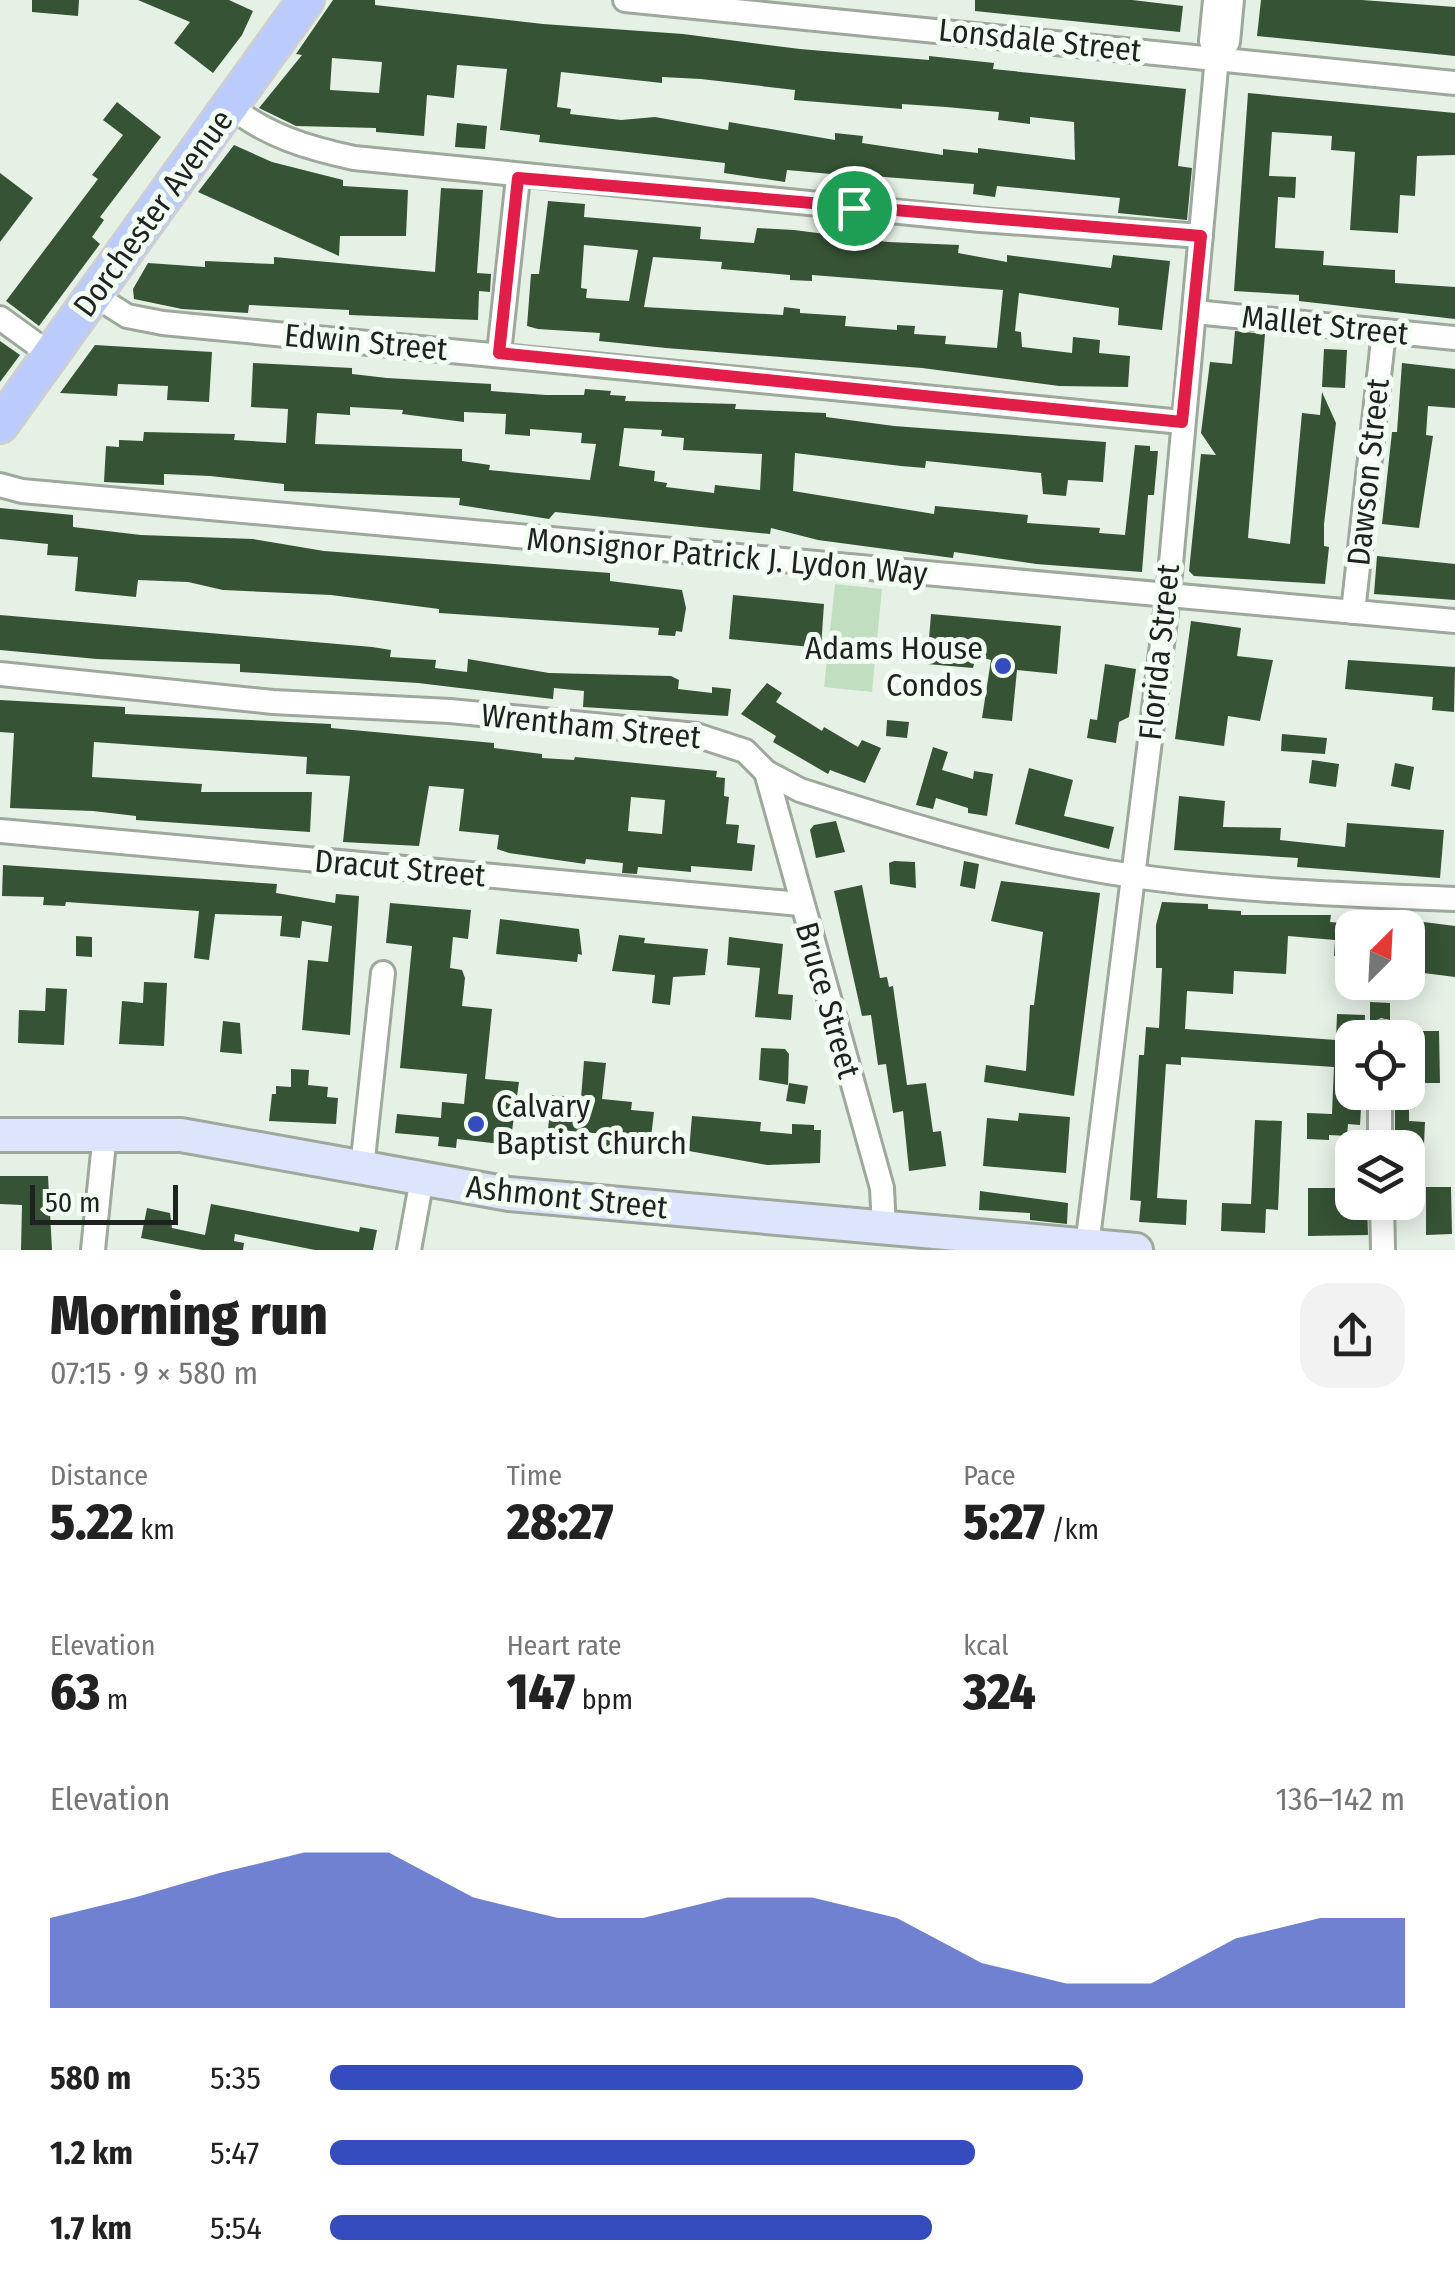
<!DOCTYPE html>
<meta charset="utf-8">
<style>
:root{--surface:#fff;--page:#f2f2f2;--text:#222;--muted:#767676;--accent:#354cbe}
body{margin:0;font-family:"Fira Sans Condensed",sans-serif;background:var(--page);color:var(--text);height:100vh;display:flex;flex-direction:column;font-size:38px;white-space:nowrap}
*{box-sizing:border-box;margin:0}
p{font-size:32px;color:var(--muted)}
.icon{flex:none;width:55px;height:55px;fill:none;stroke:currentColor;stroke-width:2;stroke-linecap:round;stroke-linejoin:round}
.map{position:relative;height:1250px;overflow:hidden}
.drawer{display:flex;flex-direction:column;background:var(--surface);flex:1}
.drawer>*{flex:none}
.needle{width:65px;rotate:24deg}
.buttons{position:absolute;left:1335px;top:910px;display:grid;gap:20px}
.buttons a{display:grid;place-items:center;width:90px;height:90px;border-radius:20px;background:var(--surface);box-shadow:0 5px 25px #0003;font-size:50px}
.scale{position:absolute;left:30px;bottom:25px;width:148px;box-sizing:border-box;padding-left:10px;border:5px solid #1f231f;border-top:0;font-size:28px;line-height:35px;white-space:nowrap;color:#1f231f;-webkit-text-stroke:8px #f3fef3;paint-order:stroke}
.pin{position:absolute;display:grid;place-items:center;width:85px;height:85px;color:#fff;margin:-42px;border:5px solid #fff;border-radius:50%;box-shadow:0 2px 10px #0007}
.round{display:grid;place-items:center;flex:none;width:105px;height:105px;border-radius:30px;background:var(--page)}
.head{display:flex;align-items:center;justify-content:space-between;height:170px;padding:0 50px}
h1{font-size:55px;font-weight:800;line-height:75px}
.stats{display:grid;grid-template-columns:repeat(3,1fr);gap:15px;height:170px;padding:10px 50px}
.stats div{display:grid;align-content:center}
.stats b{font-size:50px;font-weight:800}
.stats small{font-size:28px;font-weight:400}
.stats p{font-size:28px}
.chart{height:280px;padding:20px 50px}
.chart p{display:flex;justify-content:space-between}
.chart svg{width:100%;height:180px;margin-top:10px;fill:var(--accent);opacity:.7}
ul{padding:0 50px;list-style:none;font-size:32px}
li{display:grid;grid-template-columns:160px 120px 1fr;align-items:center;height:75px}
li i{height:25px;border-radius:12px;background:var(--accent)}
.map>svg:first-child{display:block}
.green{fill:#c1dfc0}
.building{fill:#365335;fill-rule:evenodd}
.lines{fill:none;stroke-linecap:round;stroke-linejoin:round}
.street-casing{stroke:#9ea89d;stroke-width:28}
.secondary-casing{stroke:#9ea89d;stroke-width:38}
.primary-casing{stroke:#cecfce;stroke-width:40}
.street{stroke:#fff;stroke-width:22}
.secondary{stroke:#dde5fd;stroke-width:32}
.primary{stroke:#bbcbfb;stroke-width:35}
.route-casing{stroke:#fff;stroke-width:20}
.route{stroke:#e11d48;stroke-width:12}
.poi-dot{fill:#354cbe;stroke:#f3fef3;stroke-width:4}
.labels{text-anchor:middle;stroke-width:10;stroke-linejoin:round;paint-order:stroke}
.street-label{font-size:32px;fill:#1f231f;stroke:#f3fef3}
.poi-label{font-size:32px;fill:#1f231f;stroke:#f3fef3;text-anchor:end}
</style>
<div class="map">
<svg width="1455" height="1250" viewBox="0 0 1455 1250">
<rect width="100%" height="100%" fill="#e6f1e6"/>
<path class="green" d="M835 584 882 589 872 692 824 687Z"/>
<g class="building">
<path d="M32 0H79L78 16 32 12Z"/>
<path d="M138 0H229L253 11 242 35 213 73 174 43 190 22Z"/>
<path d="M333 0H375V5L543 24 683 34 800 49 929 60V56L994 63 993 69 1186 89 1178 166 1192 168 1187 220 1118 213 1120 198 997 186 995 197 973 194 974 184 859 175 858 183 830 180 831 174 787 170 785 182 724 173 725 163 539 142 540 135 500 130 507 69 457 65 454 98 427 95 424 136 376 132V128L296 126 259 108 302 55 296 54ZM332 58 382 62 379 93 330 90ZM561 72 662 83V77L701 79 795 90 794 100 902 109V104L946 107 999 112 998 120 1030 124V117L1074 122 1075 160 978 148V153L943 149V155L862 143 863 136 835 133V140L729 122 728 130 655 117 621 120 570 114 571 109 557 107Z"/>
<path d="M975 0H1132L1183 6 1180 32 975 11Z"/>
<path d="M1261 0H1362L1455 7V56L1257 36Z"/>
<path d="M1248 93 1455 113V155L1417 156 1415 196 1400 195 1398 233 1350 230 1355 152 1331 150 1332 136 1272 132 1269 176 1296 177 1295 198 1278 197 1275 248 1324 251 1323 265 1395 270V283L1455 287V319L1299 301V295L1234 291Z"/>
<path d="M117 102 161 137 100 217 104 220 92 237 100 244 39 326 6 301 98 179 92 175 123 135 103 120Z"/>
<path d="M457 123 487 126 485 149 455 147Z"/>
<path d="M234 145 272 162 343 180V186L408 190 406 236H340L339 256 198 192Z"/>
<path d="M0 173 33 198 0 242Z"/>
<path d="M441 188 483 190 477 273 491 274 490 292 479 291 478 320 349 315V310L249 305 248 313 182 309 134 299 133 289 148 263 205 267V261L274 264V257L435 272Z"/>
<path d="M548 201 585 204 584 217 701 227 700 239 754 243 757 228 794 230 888 242 959 245 958 253 1007 262V255L1111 268 1113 255 1170 261 1162 330 1118 325 1119 308 1019 293 1015 331 1021 332 1022 347 1072 353 1073 337 1100 340 1099 353 1130 356 1128 387 1059 386 922 368 666 348 599 341 600 333 538 329 527 326 531 274H539ZM584 245 638 250 629 301 586 298 587 289 581 288ZM653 257 722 262 721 269 790 275V280L812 281V275L1003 290 997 348 945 344 946 336 914 334 915 326 897 325V330L845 326 846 316 800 313V309L784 307 783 315 644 307Z"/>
<path d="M1235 331 1265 334 1248 538 1290 544 1302 413 1320 415 1322 392 1336 423 1324 524V546L1329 547 1325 584 1194 576 1189 571 1201 454 1216 455 1201 433 1210 362 1232 364Z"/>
<path d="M0 341 20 355 0 382Z"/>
<path d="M95 345 212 352 209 402 167 400 168 386 118 384 117 396 60 393Z"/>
<path d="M1324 349 1347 350 1345 388 1322 387Z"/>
<path d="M253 363 352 368V374L387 378 491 384V391L546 395H584L585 389 611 391 610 395 626 396 625 401 736 404 735 409 826 413V417L894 426 1106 442 1103 482 1068 480 1066 496 1043 494 1041 473 926 461 925 468 901 466 795 453 793 491 934 514 935 506 1028 515 1027 523 1100 528 1099 533 1125 535 1135 445 1150 446V451H1158L1154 495H1148L1142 572 1036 564 954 552 953 558 818 540 771 528 770 534 555 512 549 519 459 505 460 498 284 491V484L210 476 164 474V485L104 482 106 446 119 447V440L143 441 144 432 235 434 234 440 286 443 288 409 251 407ZM350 407 403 410 402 414 464 422V412L506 414 505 434 530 436V429L582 433 581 443 596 444 590 480 489 470 490 465 462 461V449L315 444 317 413 350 415ZM624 428 662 430 661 436 684 438 683 450 762 454 760 490 715 485 714 493 666 487 667 483 654 481 655 471 619 466Z"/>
<path d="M1402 363 1455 369V408L1428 406 1426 435 1433 436 1419 528 1382 524 1392 432H1397Z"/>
<path d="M0 508 73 515V527L141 535 253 539 324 551 610 573V581L682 590 686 608 682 632 676 631 675 636 658 635 659 628 439 613V609L331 595 223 590 188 582 138 580 136 597 75 591 78 557 47 555 48 544 0 539Z"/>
<path d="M1377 556 1455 564V600L1374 594Z"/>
<path d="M733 595 824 604 821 648 729 639Z"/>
<path d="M931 614 1061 626 1057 674 1017 670 1012 721 982 718 991 660 976 656 973 668 927 664Z"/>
<path d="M0 615 372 647 391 650 390 657 436 660 435 668 467 672 468 659 549 673 671 676 679 680 678 689 712 693V687L731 689 728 716 583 707 584 691 554 688 553 699 418 683 240 672V664L97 659 0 650Z"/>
<path d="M1191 621 1241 628 1237 656 1273 660 1260 721 1228 716 1224 746 1175 739Z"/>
<path d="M1348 660 1455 667 1454 712 1432 710 1433 697 1345 689Z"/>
<path d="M1105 664 1136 669 1129 717 1119 722 1116 743 1087 738 1090 719 1097 720Z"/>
<path d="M767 683 782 693 776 702 822 731 824 727 858 747 862 740 881 748 865 783 830 770 828 774 773 742 776 736 741 714Z"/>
<path d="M0 700 125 707V714L331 724V728L494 743V748L542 754V758L574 760 575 757 717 771 716 777 725 778 724 796 729 797 726 824 739 825 737 843 755 845 752 871 691 866V872L638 867 637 874 622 873 623 863 586 859 585 864 509 853 497 849 499 835 459 831 464 789 429 786 419 846 343 842 350 776 306 774 307 757 94 742 92 777 202 784 201 792H312L310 832 136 820V816L93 811 10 808 14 733 0 732ZM631 797 665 800 662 834 628 831Z"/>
<path d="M887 720 909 722 907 738 886 736Z"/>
<path d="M1282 734 1327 738 1325 754 1281 751Z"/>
<path d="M933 747 948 752 942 770 973 779 974 771 993 774 987 816 968 813V808L936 798 933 809 916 805Z"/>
<path d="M1312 760 1339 764 1336 787 1309 783Z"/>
<path d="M1395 763 1414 767 1410 790 1391 786Z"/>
<path d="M1029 768 1073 780 1064 816 1114 827 1109 849 1015 824Z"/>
<path d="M1179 796 1225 801 1223 827 1281 828 1280 840 1345 847 1347 823 1444 830 1440 878 1297 867 1298 858 1174 850Z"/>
<path d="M836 821 845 852 816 858 810 830 814 825Z"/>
<path d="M894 861 915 862 916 888 890 884 889 863Z"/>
<path d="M964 861 979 864 975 889 960 886Z"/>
<path d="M3 865 277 884 276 893 335 903 336 894 359 896 350 1035 302 1030 308 960 328 962 332 926 302 921 300 938 280 936 282 916 215 914 209 960 194 958 199 911 66 902 65 906 43 905 44 897 2 896Z"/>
<path d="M1001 881 1100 893 1074 1096 984 1082 986 1065 1026 1071 1030 1005H1034L1043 932 991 921Z"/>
<path d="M862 885 880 978 887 977 889 987 893 986 907 1085 926 1083 933 1132 941 1131 946 1166 909 1171 903 1111 893 1113 886 1064 878 1065 871 1015 862 1016 834 891Z"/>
<path d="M1162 902 1208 904V909L1241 911V915H1331L1330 922 1352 924V957L1334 956 1335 940 1288 936 1286 974 1234 971 1233 994 1187 991 1185 1029 1336 1040 1337 1014 1365 1015 1364 1038H1352V1092H1362L1360 1125 1348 1124 1347 1136 1329 1135V1140L1307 1139V1113L1332 1114 1334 1067 1181 1057V1065L1166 1064 1157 1198 1187 1200 1186 1225 1139 1222 1141 1201 1130 1200 1139 1055H1144L1146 1027 1159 1028 1162 968H1156V925Z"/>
<path d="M390 903 471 910 468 939 453 937 450 968 462 970 465 978 462 1006 492 1009 485 1079 519 1082 510 1145 457 1139 456 1148 438 1146 439 1137 395 1133 397 1114 441 1118 442 1102 464 1104 467 1074 400 1068 412 946 386 943Z"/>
<path d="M500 919 579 929 582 955 578 954 577 962 496 954Z"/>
<path d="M1408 920 1455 926V977L1408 971Z"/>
<path d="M619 935 645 938 644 943 708 949 705 975 673 977 670 1005 652 1003 655 975 612 971Z"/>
<path d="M76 936 92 937V957L76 956Z"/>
<path d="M729 937 783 944 778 994 793 995 791 1020 755 1017 760 968 727 965Z"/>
<path d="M144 982 167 983 164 1046 119 1044 122 1001 143 1003Z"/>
<path d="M46 988 67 989 64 1045 18 1043 19 1010 45 1011Z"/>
<path d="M1370 1002 1390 1003V1020L1381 1018 1370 1024Z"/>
<path d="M223 1021 240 1023 242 1054 220 1052Z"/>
<path d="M1408 1031H1439L1440 1083H1409Z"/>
<path d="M761 1048 785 1049 789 1054 788 1085 759 1080Z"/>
<path d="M584 1061 606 1063 602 1099 632 1102 631 1110 654 1112 650 1146 604 1149 605 1134 548 1129 552 1095 581 1098Z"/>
<path d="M291 1069 309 1070 308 1085 328 1087 327 1097 338 1098 336 1124 269 1121 272 1094H276V1086L291 1087Z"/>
<path d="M789 1083 808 1086 805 1104 786 1101Z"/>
<path d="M1395 1107H1409V1121L1425 1122 1423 1168 1408 1167V1148H1395Z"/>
<path d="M1019 1113 1070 1117 1066 1173 983 1166 987 1118 1018 1121Z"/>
<path d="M692 1116 761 1122 760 1131 792 1134V1124L814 1125V1130H821L820 1163 767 1165 689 1151Z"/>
<path d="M1255 1120 1282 1121 1278 1210 1266 1209 1265 1233 1221 1231 1222 1203 1251 1204Z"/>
<path d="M0 1176H48L52 1250H21L22 1205 0 1204Z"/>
<path d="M1426 1187H1451L1452 1234 1426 1235Z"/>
<path d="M1308 1188H1352V1202H1367L1368 1235 1308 1236Z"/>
<path d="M980 1191 1068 1203 1067 1224 1030 1220V1213L979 1210Z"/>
<path d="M211 1204 359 1232 360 1227 377 1230 373 1250H315L235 1234 234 1241 244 1243 243 1250H202L141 1238 147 1208 170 1213 172 1228 205 1235Z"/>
</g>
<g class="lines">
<defs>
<g id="street">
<path d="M625 0 1455 83"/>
<path d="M1217 57 1228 42 1232 0"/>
<path d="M230 106C267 136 308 148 354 158L981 220 1201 236"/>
<path d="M94 295 127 316 163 323 1182 422"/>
<path d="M1195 312 1455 338"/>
<path d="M0 318 51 355"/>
<path d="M499 353 518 178"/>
<path d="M0 485 22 491 1455 621"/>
<path d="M1353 612 1384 331"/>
<path d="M0 674 273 702 450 711 696 735 745 751 766 772 800 790C908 825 1021 860 1134 876 1240 891 1348 895 1455 899"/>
<path d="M766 772 882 1188 884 1228"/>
<path d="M0 831 800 904"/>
<path d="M1382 1038V1033"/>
<path d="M1380 1092V1148"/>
<path d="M362 1168 383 973"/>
<path d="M1382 1202 1383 1250"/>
<path d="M1087 1246 1168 596 1217 57 1211 41 1215 0"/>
<path d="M93 1250 105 1133"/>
<path d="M409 1250 422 1179"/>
</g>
<path id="secondary" d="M0 1135H181L509 1194 1136 1250"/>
<path id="primary" d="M0 425 306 0"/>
</defs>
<use href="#street" class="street-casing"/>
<use href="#secondary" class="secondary-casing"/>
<use href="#primary" class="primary-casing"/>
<use href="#street" class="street"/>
<use href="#secondary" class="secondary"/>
<use href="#primary" class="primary"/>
</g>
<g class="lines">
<defs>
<path id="route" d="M518 178 1201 236 1182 422 499 353Z"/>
</defs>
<use href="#route" class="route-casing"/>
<use href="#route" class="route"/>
</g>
<g class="poi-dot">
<circle cx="1003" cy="666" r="10"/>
<circle cx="476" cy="1124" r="10"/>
</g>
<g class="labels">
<g class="street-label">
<text transform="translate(1040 40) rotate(6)" y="11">Lonsdale Street</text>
<text transform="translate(153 213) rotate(-54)" y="11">Dorchester Avenue</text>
<text transform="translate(1325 325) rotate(6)" y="11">Mallet Street</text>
<text transform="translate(366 342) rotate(5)" y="11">Edwin Street</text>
<text transform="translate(1368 472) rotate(-84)" y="11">Dawson Street</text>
<text transform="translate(727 556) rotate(5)" y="11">Monsignor Patrick J. Lydon Way</text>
<text transform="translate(1159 652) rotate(-84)" y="11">Florida Street</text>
<text transform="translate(591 726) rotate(6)" y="11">Wrentham Street</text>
<text transform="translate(400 868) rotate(5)" y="11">Dracut Street</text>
<text transform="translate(828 1000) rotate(74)" y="11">Bruce Street</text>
<text transform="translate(567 1197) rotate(6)" y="11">Ashmont Street</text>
</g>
<g class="poi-label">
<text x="983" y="659">Adams House<tspan x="983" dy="37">Condos</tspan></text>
<text x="496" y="1117" text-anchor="start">Calvary<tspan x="496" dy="37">Baptist Church</tspan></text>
</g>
</g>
</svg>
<div class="buttons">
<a><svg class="needle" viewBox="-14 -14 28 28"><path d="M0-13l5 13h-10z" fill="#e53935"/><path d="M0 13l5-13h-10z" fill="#767676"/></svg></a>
<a><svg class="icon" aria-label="locate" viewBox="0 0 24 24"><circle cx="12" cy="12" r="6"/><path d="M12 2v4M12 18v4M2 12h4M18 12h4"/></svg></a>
<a><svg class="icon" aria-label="layers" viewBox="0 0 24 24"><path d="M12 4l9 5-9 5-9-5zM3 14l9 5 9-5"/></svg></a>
</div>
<div class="scale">50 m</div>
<div class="pin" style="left:854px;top:208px;background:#1e9e55"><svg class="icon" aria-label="arrive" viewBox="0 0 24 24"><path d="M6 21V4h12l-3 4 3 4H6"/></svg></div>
</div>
<section class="drawer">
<div class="head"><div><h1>Morning run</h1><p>07:15 · 9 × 580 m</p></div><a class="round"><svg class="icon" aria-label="share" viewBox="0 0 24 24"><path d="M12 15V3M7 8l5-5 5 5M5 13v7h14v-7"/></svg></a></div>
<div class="stats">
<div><p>Distance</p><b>5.22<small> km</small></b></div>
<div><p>Time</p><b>28:27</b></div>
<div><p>Pace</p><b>5:27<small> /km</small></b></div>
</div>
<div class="stats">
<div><p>Elevation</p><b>63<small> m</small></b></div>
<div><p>Heart rate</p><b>147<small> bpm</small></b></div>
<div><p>kcal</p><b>324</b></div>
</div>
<div class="chart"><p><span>Elevation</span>136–142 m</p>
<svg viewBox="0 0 160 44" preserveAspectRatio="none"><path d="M0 44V22L10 17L20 11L30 6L40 6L50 17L60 22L70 22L80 17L90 17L100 22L110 33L120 38L130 38L140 27L150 22L160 22V44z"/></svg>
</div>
<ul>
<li><b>580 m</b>5:35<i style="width:70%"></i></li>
<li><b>1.2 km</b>5:47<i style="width:60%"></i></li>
<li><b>1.7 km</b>5:54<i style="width:56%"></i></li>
</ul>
</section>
